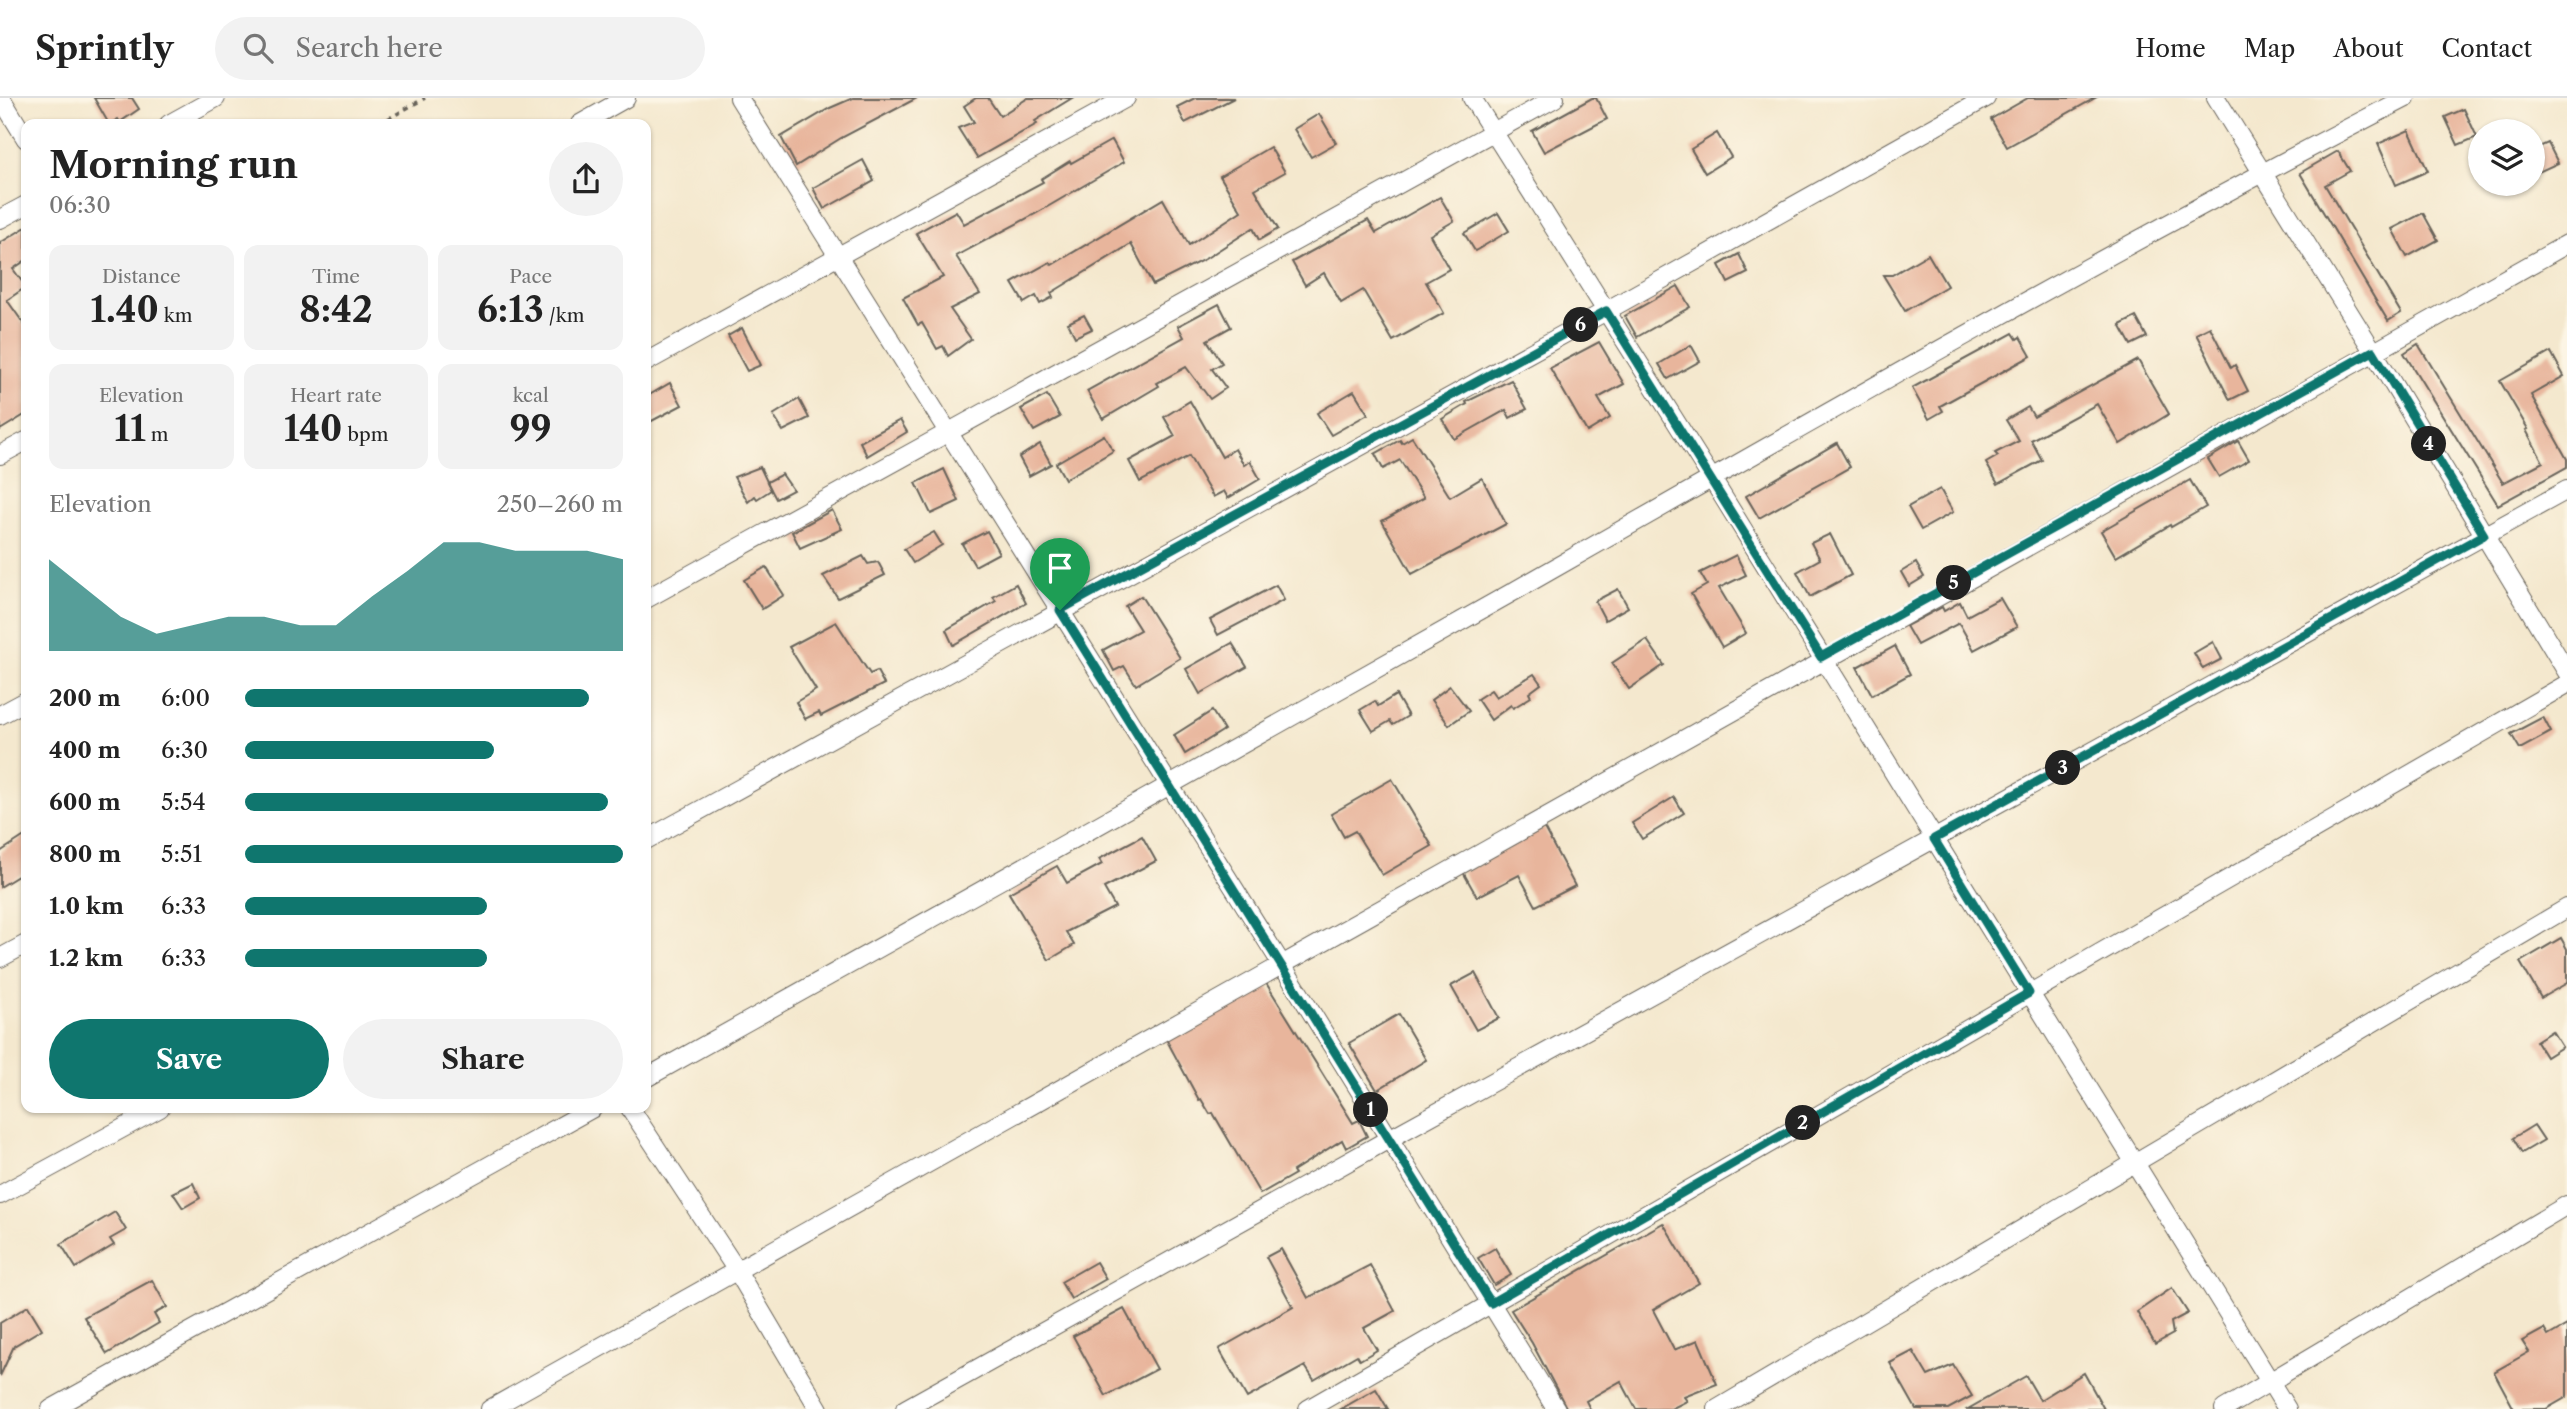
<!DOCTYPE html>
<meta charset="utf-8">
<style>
:root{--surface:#fff;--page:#f2f2f2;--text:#222;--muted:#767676;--line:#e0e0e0;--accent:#0f766e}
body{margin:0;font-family:"Libre Caslon Text",serif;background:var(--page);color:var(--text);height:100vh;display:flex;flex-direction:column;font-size:26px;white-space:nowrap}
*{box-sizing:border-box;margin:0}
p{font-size:23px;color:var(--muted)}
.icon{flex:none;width:38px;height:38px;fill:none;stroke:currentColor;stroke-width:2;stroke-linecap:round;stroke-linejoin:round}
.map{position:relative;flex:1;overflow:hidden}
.panel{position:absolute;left:21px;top:21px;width:630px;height:994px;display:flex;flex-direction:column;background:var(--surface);border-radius:14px;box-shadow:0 2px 5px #0004}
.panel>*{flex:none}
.buttons{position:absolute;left:2468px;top:21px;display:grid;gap:14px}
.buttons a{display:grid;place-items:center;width:77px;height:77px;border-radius:50%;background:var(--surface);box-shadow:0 2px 5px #0004;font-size:35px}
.pin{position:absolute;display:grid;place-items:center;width:60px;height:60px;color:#fff;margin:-72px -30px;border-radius:50% 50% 50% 0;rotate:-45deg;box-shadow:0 0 7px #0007}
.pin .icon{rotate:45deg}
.km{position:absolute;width:35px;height:35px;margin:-18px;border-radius:50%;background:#222;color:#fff;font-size:19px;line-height:35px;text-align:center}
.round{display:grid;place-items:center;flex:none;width:74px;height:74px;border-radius:37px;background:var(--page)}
.overview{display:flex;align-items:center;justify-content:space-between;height:119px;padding:0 28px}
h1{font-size:38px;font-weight:800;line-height:52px}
.stats{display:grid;grid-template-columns:repeat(3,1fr);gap:10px;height:119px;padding:7px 28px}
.stats div{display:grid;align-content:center;border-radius:14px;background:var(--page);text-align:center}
.stats b{font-size:35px;font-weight:800}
.stats small{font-size:19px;font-weight:400}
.stats p{font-size:19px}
.chart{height:196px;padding:14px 28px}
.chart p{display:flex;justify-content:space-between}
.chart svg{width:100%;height:126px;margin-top:7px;fill:var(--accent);opacity:.7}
.action{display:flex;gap:14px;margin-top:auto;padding:14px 28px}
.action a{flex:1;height:80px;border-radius:42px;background:var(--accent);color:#fff;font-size:28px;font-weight:800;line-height:80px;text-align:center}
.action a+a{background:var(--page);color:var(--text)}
ul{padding:0 28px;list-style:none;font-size:23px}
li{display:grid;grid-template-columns:112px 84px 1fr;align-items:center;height:52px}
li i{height:18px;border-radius:9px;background:var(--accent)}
header{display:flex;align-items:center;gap:42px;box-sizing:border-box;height:98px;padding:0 35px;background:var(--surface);border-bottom:2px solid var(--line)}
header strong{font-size:33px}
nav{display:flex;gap:38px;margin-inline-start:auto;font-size:24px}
.search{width:490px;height:63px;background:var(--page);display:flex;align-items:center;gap:18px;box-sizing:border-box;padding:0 24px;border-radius:38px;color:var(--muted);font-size:26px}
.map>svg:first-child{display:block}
.building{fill:#e8b59c}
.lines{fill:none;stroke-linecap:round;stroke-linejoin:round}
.street-casing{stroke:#68635a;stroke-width:20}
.path{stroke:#68635a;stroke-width:3.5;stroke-dasharray:5 5;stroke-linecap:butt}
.street{stroke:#fff;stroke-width:18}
.route-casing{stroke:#fff;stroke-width:14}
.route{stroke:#0f766e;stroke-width:9}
</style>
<header>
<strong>Sprintly</strong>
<div class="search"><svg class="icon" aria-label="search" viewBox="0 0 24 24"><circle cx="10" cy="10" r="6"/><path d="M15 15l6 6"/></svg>Search here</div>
<nav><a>Home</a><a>Map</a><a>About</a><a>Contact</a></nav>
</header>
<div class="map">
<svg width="2567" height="1311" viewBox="0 0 2567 1311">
<rect width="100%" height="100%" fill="#fcf5e5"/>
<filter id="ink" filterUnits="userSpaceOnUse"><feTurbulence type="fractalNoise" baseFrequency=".0143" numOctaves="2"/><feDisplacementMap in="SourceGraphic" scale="14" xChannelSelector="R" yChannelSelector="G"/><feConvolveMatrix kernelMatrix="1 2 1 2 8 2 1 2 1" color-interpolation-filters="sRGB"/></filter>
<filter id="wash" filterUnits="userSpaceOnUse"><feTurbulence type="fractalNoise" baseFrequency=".00686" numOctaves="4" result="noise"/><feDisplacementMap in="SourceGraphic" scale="28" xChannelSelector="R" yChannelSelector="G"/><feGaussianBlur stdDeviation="1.57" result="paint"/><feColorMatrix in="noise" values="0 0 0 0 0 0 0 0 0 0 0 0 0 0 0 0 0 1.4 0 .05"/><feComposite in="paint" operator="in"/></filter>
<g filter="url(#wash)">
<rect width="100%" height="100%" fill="#f4e8ce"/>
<g id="blocks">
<g class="building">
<path d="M94 0H132L139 11 120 24 118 21 109 26Z"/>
<path d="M853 0H917L841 40 796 68 781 39 830 10Z"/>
<path d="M976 0H988L1000 18 1028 0H1072L1035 23 1037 26 977 60 958 30 974 24 964 8Z"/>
<path d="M1195 0H1234L1185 25 1177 9Z"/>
<path d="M1592 0H1596L1607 21 1544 54 1532 33Z"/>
<path d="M2028 0H2095L2007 49 1991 21Z"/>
<path d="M2464 11 2477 39 2458 47 2445 19Z"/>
<path d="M1319 16 1336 45 1311 59 1294 31Z"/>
<path d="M2409 32 2428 73 2396 87 2378 46Z"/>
<path d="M1717 35 1731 59 1705 75 1691 51Z"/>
<path d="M1112 42 1124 64 1037 115 956 158 980 196 950 211 971 241 948 258 943 248 937 251 922 225 918 227 903 200 943 179 916 135 956 113 964 126 1043 84 1041 81 1070 63 1071 65Z"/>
<path d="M2548 45 2558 65 2532 77V52Z"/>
<path d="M1270 49 1285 74 1255 91 1278 131 1259 142 1253 130 1205 161 1153 187 1131 146 1051 195 1053 199 1040 206 1036 198 1024 205 1012 185 1050 164 1052 167 1163 101 1189 147 1241 113 1220 78Z"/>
<path d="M2338 53 2350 73 2325 87 2401 215 2388 223 2300 75Z"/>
<path d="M863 62 874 83 824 111 813 90Z"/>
<path d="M1440 99 1454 123 1430 137 1449 171 1426 184 1444 215 1393 243 1363 192 1341 205 1324 175 1305 187 1292 164 1368 122 1376 135Z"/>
<path d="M1498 115 1509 133 1475 153 1464 135Z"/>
<path d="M2423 115 2438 142 2407 159 2392 131Z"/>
<path d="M26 129V162L13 171 26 189 7 202 26 229V316L0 332V145Z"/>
<path d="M1739 156 1748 175 1728 185 1719 167Z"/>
<path d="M1928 156 1947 188 1905 213 1883 177H1892Z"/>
<path d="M1678 188 1690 209 1637 239 1625 218Z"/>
<path d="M1219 206 1231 229 1207 242 1222 265 1212 271 1226 290 1210 301 1186 269 1157 285 1159 288 1103 321 1087 293 1184 239 1178 228Z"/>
<path d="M1084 217 1092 231 1075 239 1068 225Z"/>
<path d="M2136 219 2147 239 2131 247 2120 227Z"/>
<path d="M2210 229 2231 270 2235 267 2248 293 2230 302 2196 236Z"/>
<path d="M742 230 761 267 747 273 728 238Z"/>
<path d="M2013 235 2017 241 2020 239 2031 258 1940 308 1943 313 1929 321 1912 290Z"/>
<path d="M1599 244 1624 286 1598 300 1610 320 1587 334 1550 270Z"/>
<path d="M2418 246 2503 385 2543 364 2526 332 2528 331 2500 283 2551 254 2564 278 2531 297 2567 361V369L2498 407 2404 255Z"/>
<path d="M1691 247 1700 263 1668 281 1659 266Z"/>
<path d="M2138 262 2169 316 2120 346 2097 306 2031 342 2042 362 1998 386 1986 365 1998 358 1995 355 2019 343 2006 322 2028 309 2034 319Z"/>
<path d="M1511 282 1527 311 1510 320 1506 312 1454 341 1442 321 1467 306 1466 304Z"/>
<path d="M670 285 682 307 646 326V299Z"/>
<path d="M1354 293 1368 316 1331 337 1317 315Z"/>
<path d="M1047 297 1060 319 1034 333 1021 311Z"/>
<path d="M799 301 809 320 783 333 773 317Z"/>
<path d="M1190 303 1222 359 1235 351 1244 367 1250 363 1260 381 1228 400 1224 393 1213 399 1189 358 1140 384 1129 363 1175 338 1164 319Z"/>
<path d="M900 322 907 334 867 358 860 344Z"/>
<path d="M1104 337 1113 353 1065 381 1056 365Z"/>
<path d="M1412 339 1450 399 1482 380 1506 426 1412 476 1382 423 1424 400 1400 362 1383 371 1375 356 1400 342 1402 345Z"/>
<path d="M2238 343 2249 362 2219 379 2208 361Z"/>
<path d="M1837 345 1850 369 1759 420 1746 398Z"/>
<path d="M1040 346 1051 366 1029 378 1019 359Z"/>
<path d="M760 369 771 392 757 401 755 398 748 404 734 379Z"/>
<path d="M944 371 959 403 931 416 916 385Z"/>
<path d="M782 376 793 392 776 401 767 384Z"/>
<path d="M2190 382 2206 409 2171 429 2170 427 2116 459 2101 433Z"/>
<path d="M1940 391 1953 414 1921 432 1908 409Z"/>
<path d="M832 412 842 431 800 450 792 434Z"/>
<path d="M987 433 999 455 975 468 962 446Z"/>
<path d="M934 434 942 447 913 465 904 451Z"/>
<path d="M1830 436 1851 477 1810 499 1797 474 1820 461 1811 445Z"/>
<path d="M1736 457 1746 477 1719 490 1746 535 1722 549 1691 496 1707 487 1700 475Z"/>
<path d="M863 458 868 466 878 464 885 477 838 500 823 478Z"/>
<path d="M1916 465 1924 479 1909 488 1901 474Z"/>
<path d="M766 469 784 497 762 511 744 482Z"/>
<path d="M1016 486 1026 505 953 547 946 532 996 503 993 499Z"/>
<path d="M1276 487 1284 502 1218 537 1210 522Z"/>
<path d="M1618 491 1628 509 1605 522 1595 503Z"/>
<path d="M1141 498 1180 560 1136 587 1124 568 1114 573 1103 552 1140 532 1125 508Z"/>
<path d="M2000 500 2017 529 1974 552 1959 525 1917 547 1906 528 1942 509 1944 513 1960 504 1967 518Z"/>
<path d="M836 524 870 576 877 573 884 586 821 618 819 614 805 621 796 604 816 592 789 549Z"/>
<path d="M1647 542 1664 567 1629 591 1612 565Z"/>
<path d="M2213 544 2222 561 2203 571 2194 555Z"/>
<path d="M1232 545 1247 569 1200 596 1186 571Z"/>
<path d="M1895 548 1910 576 1872 597 1857 569Z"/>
<path d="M1534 576 1541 586 1529 595 1531 599 1513 610 1511 607 1491 622 1477 601 1491 592 1496 599Z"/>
<path d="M1450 588 1469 613 1449 627 1431 602Z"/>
<path d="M1396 597 1408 618 1393 627 1390 623 1373 633 1360 612 1375 603 1378 608Z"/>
<path d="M1212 613 1224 632 1185 656 1174 637Z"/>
<path d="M2543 619 2551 634 2520 651 2511 636Z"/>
<path d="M1392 681 1432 748 1382 777 1355 733 1344 739 1331 716Z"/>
<path d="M1674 699 1684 715 1642 741 1632 725Z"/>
<path d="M1544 730 1575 788 1536 808 1519 777 1477 799 1463 774Z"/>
<path d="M26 737V773L0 789V754Z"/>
<path d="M1142 738 1156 763 1104 790 1115 809 1066 834 1074 847 1049 862 1009 795 1057 768 1067 785 1102 766 1099 761Z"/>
<path d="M2561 840 2567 851V885L2541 900 2520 864Z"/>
<path d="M1475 875 1499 920 1476 932 1451 888Z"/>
<path d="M1266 885 1353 1025 1359 1022 1367 1038 1346 1050 1342 1042 1293 1073 1295 1076 1260 1096 1213 1015 1210 1016 1201 1001 1199 1002 1166 941Z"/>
<path d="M1399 916 1426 962 1377 992 1349 945Z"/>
<path d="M2552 933 2562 949 2546 959 2536 943Z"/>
<path d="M2534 1027 2544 1042 2522 1055 2513 1040Z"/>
<path d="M193 1085 200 1100 183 1110 173 1095Z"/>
<path d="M115 1114 126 1132 110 1141 114 1147 76 1170 61 1146Z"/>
<path d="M1663 1125 1699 1185 1653 1212 1674 1252 1698 1242 1717 1286 1684 1299 1687 1303 1671 1311H1636L1621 1283 1586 1303 1590 1311H1567L1532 1245 1511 1212Z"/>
<path d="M1495 1150 1511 1177 1494 1187 1478 1160Z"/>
<path d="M1281 1151 1308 1200 1370 1167 1395 1213 1364 1230 1377 1252 1360 1262 1357 1257 1314 1282 1305 1268 1247 1300 1219 1251 1293 1209 1266 1159Z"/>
<path d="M1096 1164 1106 1181 1071 1201 1061 1184Z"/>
<path d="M152 1182 167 1209 154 1216 159 1225 107 1256 84 1219Z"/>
<path d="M2172 1190 2188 1215 2171 1224 2173 1236 2155 1246 2137 1214Z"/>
<path d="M28 1208 42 1231 14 1248 0 1278V1225Z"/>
<path d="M1124 1211 1157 1271 1106 1298 1073 1238Z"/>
<path d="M2567 1227V1299L2546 1311H2514L2494 1274 2529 1254 2522 1243 2544 1231 2548 1238Z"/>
<path d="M1913 1253 1928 1278 1953 1267 1972 1298 1948 1311H1916L1890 1265Z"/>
<path d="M2084 1275 2104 1311H1968L2026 1278 2040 1302Z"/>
<path d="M1376 1291 1388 1311H1341Z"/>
</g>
</g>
</g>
<g filter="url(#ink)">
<use href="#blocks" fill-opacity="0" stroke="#68635a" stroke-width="2"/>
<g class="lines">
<defs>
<g id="street">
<path d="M1 0 26 41"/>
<path d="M739 0 1279 862 1556 1311"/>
<path d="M1472 0 1712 381 2287 1311"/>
<path d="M2216 0 2373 253 2567 574"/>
<path d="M169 26 216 0"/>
<path d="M580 26 626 0"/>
<path d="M0 121 26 107"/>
<path d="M646 264 1126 0"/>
<path d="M0 357 26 343"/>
<path d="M646 501 1555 0"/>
<path d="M0 617 26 603"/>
<path d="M646 742 1606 213 1986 0"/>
<path d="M0 860 26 846"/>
<path d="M646 980C935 819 1223 658 1511 495 1807 326 2103 156 2406 0"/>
<path d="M630 1010 736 1171 819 1311"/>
<path d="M0 1097 160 1010"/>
<path d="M51 1311 593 1010"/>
<path d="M490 1311C1180 918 1872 529 2567 146"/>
<path d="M905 1311 1389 1041 2567 392"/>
<path d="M1308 1311 2567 586"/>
<path d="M1717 1311 2567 810"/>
<path d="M2224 1311 2567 1107"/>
</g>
</defs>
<use href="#street" class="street-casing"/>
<path class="path" d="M379 26 425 0"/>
<use href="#street" class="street"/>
</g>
</g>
<g class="lines" filter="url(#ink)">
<defs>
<path id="route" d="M1606 213 1821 559 2373 253 2484 437 1934 741 2029 895 1491 1205 1060 512Z"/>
</defs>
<use href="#route" class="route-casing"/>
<use href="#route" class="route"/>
</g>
</svg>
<div class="buttons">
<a><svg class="icon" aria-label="layers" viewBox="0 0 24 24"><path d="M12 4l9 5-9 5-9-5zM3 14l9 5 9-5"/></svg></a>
</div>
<div class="pin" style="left:1060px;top:512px;background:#1e9e55"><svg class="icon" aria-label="arrive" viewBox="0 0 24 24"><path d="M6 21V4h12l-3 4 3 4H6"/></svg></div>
<b class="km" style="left:1371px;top:1012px">1</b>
<b class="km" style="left:1803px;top:1025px">2</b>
<b class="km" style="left:2063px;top:670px">3</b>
<b class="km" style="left:2429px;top:346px">4</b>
<b class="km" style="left:1954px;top:485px">5</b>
<b class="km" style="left:1581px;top:227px">6</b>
<section class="panel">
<div class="overview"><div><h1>Morning run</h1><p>06:30</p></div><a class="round"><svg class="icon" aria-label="share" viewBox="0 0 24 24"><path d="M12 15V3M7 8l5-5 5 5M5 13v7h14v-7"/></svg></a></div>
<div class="stats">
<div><p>Distance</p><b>1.40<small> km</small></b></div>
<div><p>Time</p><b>8:42</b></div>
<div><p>Pace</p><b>6:13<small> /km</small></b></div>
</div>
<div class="stats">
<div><p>Elevation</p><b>11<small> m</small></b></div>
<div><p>Heart rate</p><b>140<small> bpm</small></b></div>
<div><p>kcal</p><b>99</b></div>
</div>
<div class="chart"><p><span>Elevation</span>250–260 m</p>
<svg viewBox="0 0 160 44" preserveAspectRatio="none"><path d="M0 44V12L10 22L20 32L30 38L40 35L50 32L60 32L70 35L80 35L90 25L100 16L110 6L120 6L130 9L140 9L150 9L160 12V44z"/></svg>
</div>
<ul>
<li><b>200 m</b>6:00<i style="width:91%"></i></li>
<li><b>400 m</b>6:30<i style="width:66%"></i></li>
<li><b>600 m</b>5:54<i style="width:96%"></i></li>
<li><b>800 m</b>5:51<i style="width:100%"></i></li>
<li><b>1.0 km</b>6:33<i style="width:64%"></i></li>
<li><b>1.2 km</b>6:33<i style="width:64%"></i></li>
</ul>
<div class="action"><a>Save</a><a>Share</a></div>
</section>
</div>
